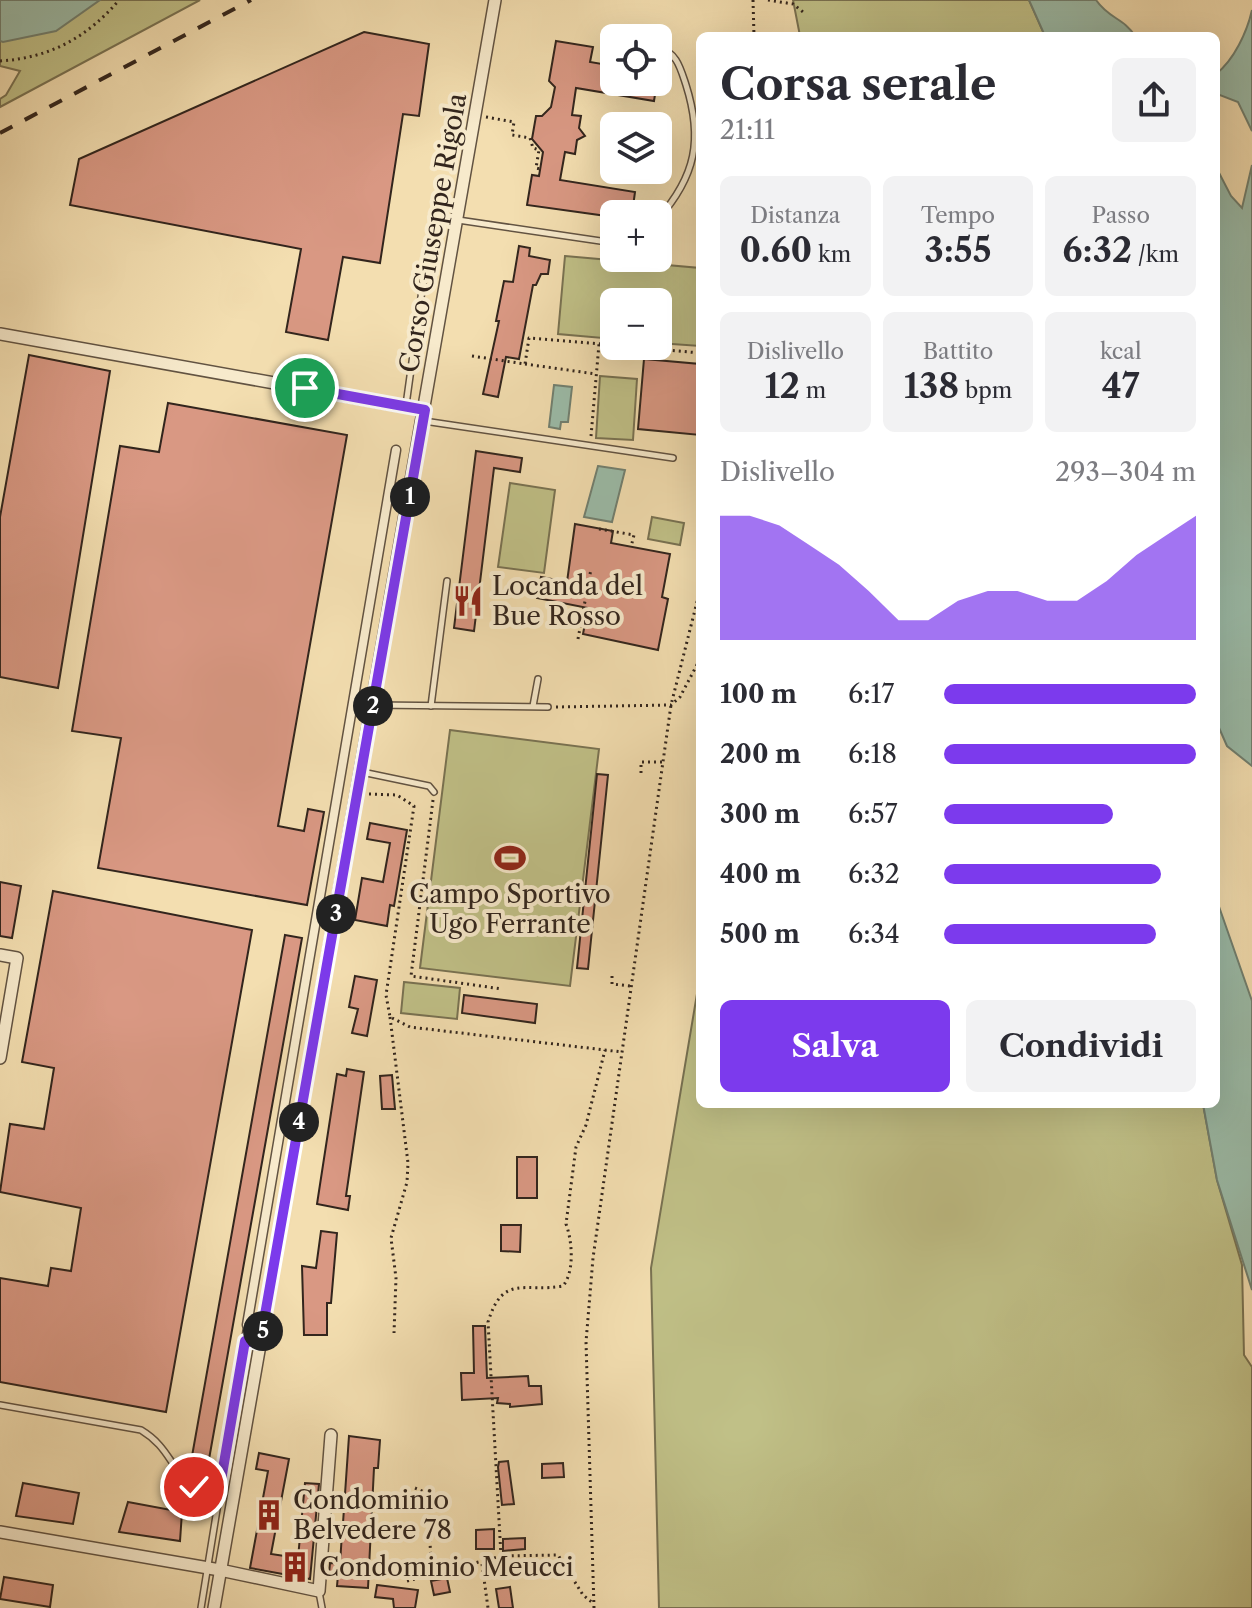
<!DOCTYPE html>
<html lang="it">
<meta charset="utf-8">
<style>
:root{--surface:#fff;--page:#f2f2f3;--text:#2b2b33;--muted:#7c7c81;--accent:#7c3aed}
body{margin:0;font-family:"Libre Caslon Text",serif;background:var(--page);color:var(--text);height:100vh;display:flex;flex-direction:column;font-size:30px;white-space:nowrap}
*{box-sizing:border-box;margin:0}
p{font-size:26px;color:var(--muted)}
.icon{flex:none;width:44px;height:44px;fill:none;stroke:currentColor;stroke-width:2;stroke-linecap:round;stroke-linejoin:round}
.map{position:relative;flex:1;overflow:hidden}
.side{position:absolute;left:696px;top:32px;width:524px;height:1076px;display:flex;flex-direction:column;background:var(--surface);border-radius:12px;box-shadow:0 8px 32px #0002}
.side>*{flex:none}
.controls{position:absolute;left:600px;top:24px;display:grid;gap:16px}
.controls a{display:grid;place-items:center;width:72px;height:72px;border-radius:12px;background:var(--surface);box-shadow:0 8px 32px #0002;font-size:40px}
.pin{position:absolute;display:grid;place-items:center;width:68px;height:68px;color:#fff;margin:-34px;border:4px solid #fff;border-radius:50%;box-shadow:0 2px 8px #0007}
.km{position:absolute;width:40px;height:40px;margin:-20px;border-radius:50%;background:#222;color:#fff;font-size:22px;line-height:40px;text-align:center}
.round{display:grid;place-items:center;flex:none;width:84px;height:84px;border-radius:12px;background:var(--page)}
.head{display:flex;align-items:center;justify-content:space-between;height:136px;padding:0 24px}
h1{font-size:44px;font-weight:700;line-height:60px}
.figures{display:grid;grid-template-columns:repeat(3,1fr);gap:12px;height:136px;padding:8px 24px}
.figures div{display:grid;align-content:center;border-radius:12px;background:var(--page);text-align:center}
.figures b{font-size:34px;font-weight:700}
.figures small{font-size:22px;font-weight:400}
.figures p{font-size:22px}
.chart{height:224px;padding:16px 24px}
.chart p{display:flex;justify-content:space-between}
.chart svg{width:100%;height:144px;margin-top:8px;fill:var(--accent);opacity:.7}
.action{display:flex;gap:16px;margin-top:auto;padding:16px 24px}
.action a{flex:1;height:92px;border-radius:12px;background:var(--accent);color:#fff;font-size:32px;font-weight:700;line-height:92px;text-align:center}
.action a+a{background:var(--page);color:var(--text)}
ul{padding:0 24px;list-style:none;font-size:26px}
li{display:grid;grid-template-columns:128px 96px 1fr;align-items:center;height:60px}
li i{height:20px;border-radius:10px;background:var(--accent)}
.map>svg:first-child{display:block}
.green{fill:#c0c087;stroke:#797252;stroke-width:2}
.water{fill:#9bbca9;stroke:#718071;stroke-width:2}
.building{fill:#d99883;stroke:#32251d;stroke-width:2}
.lines{fill:none;stroke-linecap:round;stroke-linejoin:round}
.service-casing{stroke:#625342;stroke-width:8}
.pedestrian-casing{stroke:#625342;stroke-width:11}
.minor-casing{stroke:#625342;stroke-width:14}
.path{stroke:#32251d;stroke-width:3;stroke-dasharray:2 4;stroke-linecap:butt}
.service{stroke:#f7eacc;stroke-width:5}
.pedestrian{stroke:#f7eacc;stroke-width:8}
.minor{stroke:#f7eacc;stroke-width:11}
.rail{stroke:#32251d;stroke-width:4;stroke-dasharray:14 14;stroke-linecap:butt}
.route-casing{stroke:#fff;stroke-width:16}
.route{stroke:#7c3aed;stroke-width:10}
.labels{text-anchor:middle;stroke-width:8;stroke-linejoin:round;paint-order:stroke}
.street-label{font-size:26px;fill:#32251d;stroke:#f7eacc}
.poi-label{font-size:26px;fill:#32251d;stroke:#f7eacc;text-anchor:start}
</style>
<div class="map">
<svg width="1252" height="1608" viewBox="0 0 1252 1608">
<rect width="100%" height="100%" fill="#f3deb0"/>
<filter id="stains"><feTurbulence type="fractalNoise" baseFrequency=".0025" numOctaves="4"/><feColorMatrix values="0 0 0 0 .2 0 0 0 0 .09 0 0 0 0 .02 0 0 0 .5 -.17"/></filter>
<radialGradient id="worn" r=".72"><stop offset=".6" stop-color="#630" stop-opacity="0"/><stop offset="1" stop-color="#630" stop-opacity=".3"/></radialGradient>
<g class="green">
<path d="M0 0H200L0 107V99L6 95 20 71 0 66Z"/>
<path d="M793 0H1029L1045 36H800Z"/>
<path d="M565 256 700 268V346L658 343V302H614V339L558 334Z"/>
<path d="M600 376 637 379 633 440 596 438Z"/>
<path d="M510 483 555 490 544 573 498 567Z"/>
<path d="M652 517 684 523 680 545 648 539Z"/>
<path d="M450 730 599 749 570 986 420 968Z"/>
<path d="M700 976V1104H1203L1217 1180 1242 1265 1244 1355 1252 1367V1608H659L651 1268Z"/>
<path d="M404 982 460 988 457 1019 401 1013Z"/>
</g>
<g class="water">
<path d="M0 0H100L56 31 3 42 0 41Z"/>
<path d="M1029 0H1096C1109 19 1124 18 1135 36H1045Z"/>
<path d="M1252 10V131L1238 102 1220 95 1216 97V74C1234 60 1247 32 1252 10Z"/>
<path d="M1252 165V766L1227 746 1216 721V167L1231 196 1242 208Z"/>
<path d="M554 385 572 387 568 422H561L560 429 549 427Z"/>
<path d="M598 466 625 470 612 522 584 517Z"/>
<path d="M1216 898 1252 1001V1290L1217 1180 1203 1104H1216Z"/>
</g>
<g class="building">
<path d="M364 32 429 44 419 116 403 114 380 263 343 257 328 340 286 332 301 249 70 205 79 159Z"/>
<path d="M556 41 593 47 590 62 614 66V82H657L654 101 576 88 572 115 581 116 579 128 585 136 577 140 575 154 565 152 560 180 635 192 632 214H614V217L527 205 532 175 539 176 543 152 532 139 536 116H542L551 107 555 87 549 81Z"/>
<path d="M519 246 530 248 529 256 550 260 548 274H541L536 285H533L519 359 506 357 498 397 483 394 499 321H496L504 281 513 282Z"/>
<path d="M29 355 110 371 58 688 0 677V517Z"/>
<path d="M644 359 700 364V435L638 429Z"/>
<path d="M168 403 347 435 278 826 304 831 308 809 324 812 307 905 98 868 121 738 72 731 120 446 159 452Z"/>
<path d="M476 451 522 458 520 472 494 468 474 631 454 628Z"/>
<path d="M575 524 613 531 611 543 670 554 662 597 668 599 658 650 583 634 588 608 537 598 541 577 567 582Z"/>
<path d="M597 774 608 775 588 969 577 968Z"/>
<path d="M370 823 407 830 394 906 390 905 387 926 355 920 362 878 383 882 390 843 367 839Z"/>
<path d="M0 882 21 886 12 938 0 936Z"/>
<path d="M53 891 252 930 166 1412 0 1382V1278L48 1286 51 1268 71 1271 81 1208 0 1192 10 1124 44 1129 54 1068 22 1062Z"/>
<path d="M285 935 302 938 206 1476 189 1473Z"/>
<path d="M355 976 377 980 367 1036 352 1033 358 1009 349 1007Z"/>
<path d="M464 995 537 1004 535 1023 462 1013Z"/>
<path d="M347 1069 364 1072 346 1196H350L348 1210 317 1204 337 1074 346 1076Z"/>
<path d="M392 1075 395 1109H382L380 1076Z"/>
<rect x="517" y="1157" width="20" height="41"/>
<path d="M501 1225H521L520 1252 501 1251Z"/>
<path d="M321 1231 337 1233 331 1303H327V1335H304L302 1266 316 1268Z"/>
<path d="M473 1326H485L487 1378 528 1376 529 1386H541L542 1404 510 1407V1404L497 1403 498 1398 462 1400 461 1373H474Z"/>
<path d="M349 1436 380 1440 378 1468H374L368 1588 337 1586 338 1575 329 1574 330 1563 340 1564 342 1533H332L333 1522 343 1523Z"/>
<path d="M259 1453 289 1459 271 1554 298 1558 305 1483 319 1484 310 1579 250 1568 268 1471 256 1469Z"/>
<path d="M508 1461 514 1504 502 1505 498 1467 499 1462Z"/>
<path d="M563 1463 564 1477 542 1478V1464Z"/>
<path d="M23 1483 79 1493 73 1524 16 1516Z"/>
<path d="M128 1502 182 1512 180 1541 119 1532Z"/>
<path d="M494 1529V1549H476V1530Z"/>
<path d="M525 1538V1549L503 1551V1539Z"/>
<path d="M4 1577 53 1585 50 1607 0 1599Z"/>
<path d="M447 1578 450 1592 434 1595 431 1581Z"/>
<path d="M377 1585 418 1590 415 1608H394L393 1599 375 1597Z"/>
<path d="M510 1587 513 1608H499L496 1589Z"/>
</g>
<g class="lines">
<defs>
<g id="service">
<path d="M614 34 629 38"/>
<path d="M658 47C677 53 680 67 686 85 703 139 696 176 658 219"/>
<path d="M458 220 614 243"/>
<path d="M406 405 428 247"/>
<path d="M424 421 673 458"/>
<path d="M374 705 548 707"/>
<path d="M431 706 447 581"/>
<path d="M533 706 538 679"/>
<path d="M362 772 429 786 434 792"/>
<path d="M0 1405 141 1430C179 1453 167 1483 219 1492"/>
<path d="M319 1592 322 1608"/>
<path d="M201 1608 247 1325"/>
</g>
<path id="pedestrian" d="M247 1325 396 450"/>
<g id="minor">
<path d="M0 334 425 410"/>
<path d="M0 955 17 958 0 1058"/>
<path d="M0 1532 220 1570 319 1591 331 1435"/>
<path d="M214 1608 495 0"/>
</g>
</defs>
<use href="#service" class="service-casing"/>
<use href="#pedestrian" class="pedestrian-casing"/>
<use href="#minor" class="minor-casing"/>
<g class="path">
<path d="M753 0 754 36"/>
<path d="M768 0 793 4 803 12"/>
<path d="M0 61C49 58 87 38 119 0"/>
<path d="M486 117 514 122 512 135 530 138 533 148 539 150 536 168 540 169"/>
<path d="M625 346 700 353"/>
<path d="M472 356 525 364 529 338 614 345"/>
<path d="M525 364 596 374"/>
<path d="M591 436 599 344"/>
<path d="M599 529 634 535 631 547"/>
<path d="M578 639 591 569"/>
<path d="M556 707 671 705 680 697 700 659"/>
<path d="M641 773V762H663"/>
<path d="M369 794 397 795 414 806 386 995 390 1017 410 1027 622 1052"/>
<path d="M433 800 411 976 502 989"/>
<path d="M612 976V984L631 986"/>
<path d="M390 1017 408 1163 407 1182 391 1238 396 1278 394 1333"/>
<path d="M415 1488 427 1493 432 1576"/>
<path d="M501 1556 488 1322C503 1273 525 1293 563 1286 575 1271 572 1240 566 1224L576 1147 586 1125 605 1050"/>
<path d="M482 1564 488 1608"/>
<path d="M407 1581 501 1556 558 1555 583 1595 594 1604"/>
<path d="M594 1608 586 1342 593 1258 671 705 700 590"/>
</g>
<use href="#service" class="service"/>
<use href="#pedestrian" class="pedestrian"/>
<use href="#minor" class="minor"/>
<path class="rail" d="M0 133 251 0"/>
</g>
<g class="lines">
<defs>
<path id="route" d="M194 1487 219 1492 245 1341 260 1343 425 410 305 388"/>
</defs>
<use href="#route" class="route-casing"/>
<use href="#route" class="route"/>
</g>
<defs>
<symbol id="restaurant-bare" viewBox="-9 -9 18 18"><path d="M-5-6h1v4h1v-4h1v4h1v-4h1v5L-1.5 .5V6h-2V.5L-5-1ZM5-6V6H3V1.5H1.5Q1.5-4 5-6Z" fill="#8f2418" stroke="#f7eacc" stroke-width="2.5" paint-order="stroke"/></symbol>
<symbol id="stadium-bare" viewBox="-9 -9 18 18"><path d="M0-5a6.5 5 0 1 0 0 10a6.5 5 0 1 0 0-10ZM-3.5-1.8h7v3.6h-7Z" fill="#8f2418" stroke="#f7eacc" stroke-width="2.5" paint-order="stroke"/></symbol>
<symbol id="building-bare" viewBox="-9 -9 18 18"><path d="M-4-6H4V6H1V3H-1V6H-4ZM-2.5-4.3h1.7v1.8h-1.7ZM.8-4.3h1.7v1.8H.8ZM-2.5-1h1.7V.8h-1.7ZM.8-1h1.7V.8H.8Z" fill="#8f2418" stroke="#f7eacc" stroke-width="2.5" paint-order="stroke"/></symbol>
</defs>
<g fill-rule="evenodd">
<use href="#restaurant-bare" x="446" y="579" width="44" height="44"/>
<use href="#stadium-bare" x="488" y="836" width="44" height="44"/>
<use href="#building-bare" x="247" y="1493" width="44" height="44"/>
<use href="#building-bare" x="273" y="1545" width="44" height="44"/>
</g>
<g class="labels">
<g class="street-label">
<text transform="translate(433 233) rotate(-80)" y="9">Corso Giuseppe Rigola</text>
</g>
<g class="poi-label">
<text x="492" y="595">Locanda del<tspan x="492" dy="30">Bue Rosso</tspan></text>
<text x="510" y="903" text-anchor="middle">Campo Sportivo<tspan x="510" dy="30">Ugo Ferrante</tspan></text>
<text x="293" y="1509">Condominio<tspan x="293" dy="30">Belvedere 78</tspan></text>
<text x="319" y="1576">Condominio Meucci</text>
</g>
</g>
<rect width="100%" height="100%" filter="url(#stains)"/>
<rect width="100%" height="100%" fill="url(#worn)"/>
</svg>
<div class="controls">
<a><svg class="icon" aria-label="locate" viewBox="0 0 24 24"><circle cx="12" cy="12" r="6"/><path d="M12 2v4M12 18v4M2 12h4M18 12h4"/></svg></a>
<a><svg class="icon" aria-label="layers" viewBox="0 0 24 24"><path d="M12 4l9 5-9 5-9-5zM3 14l9 5 9-5"/></svg></a>
<a>+</a>
<a>−</a>
</div>
<div class="pin" style="left:305px;top:388px;background:#1e9e55"><svg class="icon" aria-label="arrive" viewBox="0 0 24 24"><path d="M6 21V4h12l-3 4 3 4H6"/></svg></div>
<div class="pin" style="left:194px;top:1487px;background:#d93025"><svg class="icon" aria-label="check" viewBox="0 0 24 24"><path d="M5 12l5 5 9-10"/></svg></div>
<b class="km" style="left:410px;top:497px">1</b>
<b class="km" style="left:373px;top:706px">2</b>
<b class="km" style="left:336px;top:914px">3</b>
<b class="km" style="left:299px;top:1122px">4</b>
<b class="km" style="left:263px;top:1331px">5</b>
<section class="side">
<div class="head"><div><h1>Corsa serale</h1><p>21:11</p></div><a class="round"><svg class="icon" aria-label="share" viewBox="0 0 24 24"><path d="M12 15V3M7 8l5-5 5 5M5 13v7h14v-7"/></svg></a></div>
<div class="figures">
<div><p>Distanza</p><b>0.60<small> km</small></b></div>
<div><p>Tempo</p><b>3:55</b></div>
<div><p>Passo</p><b>6:32<small> /km</small></b></div>
</div>
<div class="figures">
<div><p>Dislivello</p><b>12<small> m</small></b></div>
<div><p>Battito</p><b>138<small> bpm</small></b></div>
<div><p>kcal</p><b>47</b></div>
</div>
<div class="chart"><p><span>Dislivello</span>293–304 m</p>
<svg viewBox="0 0 160 44" preserveAspectRatio="none"><path d="M0 44V6L10 6L20 9L30 15L40 21L50 29L60 38L70 38L80 32L90 29L100 29L110 32L120 32L130 26L140 18L150 12L160 6V44z"/></svg>
</div>
<ul>
<li><b>100 m</b>6:17<i style="width:100%"></i></li>
<li><b>200 m</b>6:18<i style="width:100%"></i></li>
<li><b>300 m</b>6:57<i style="width:67%"></i></li>
<li><b>400 m</b>6:32<i style="width:86%"></i></li>
<li><b>500 m</b>6:34<i style="width:84%"></i></li>
</ul>
<div class="action"><a>Salva</a><a>Condividi</a></div>
</section>
</div>
